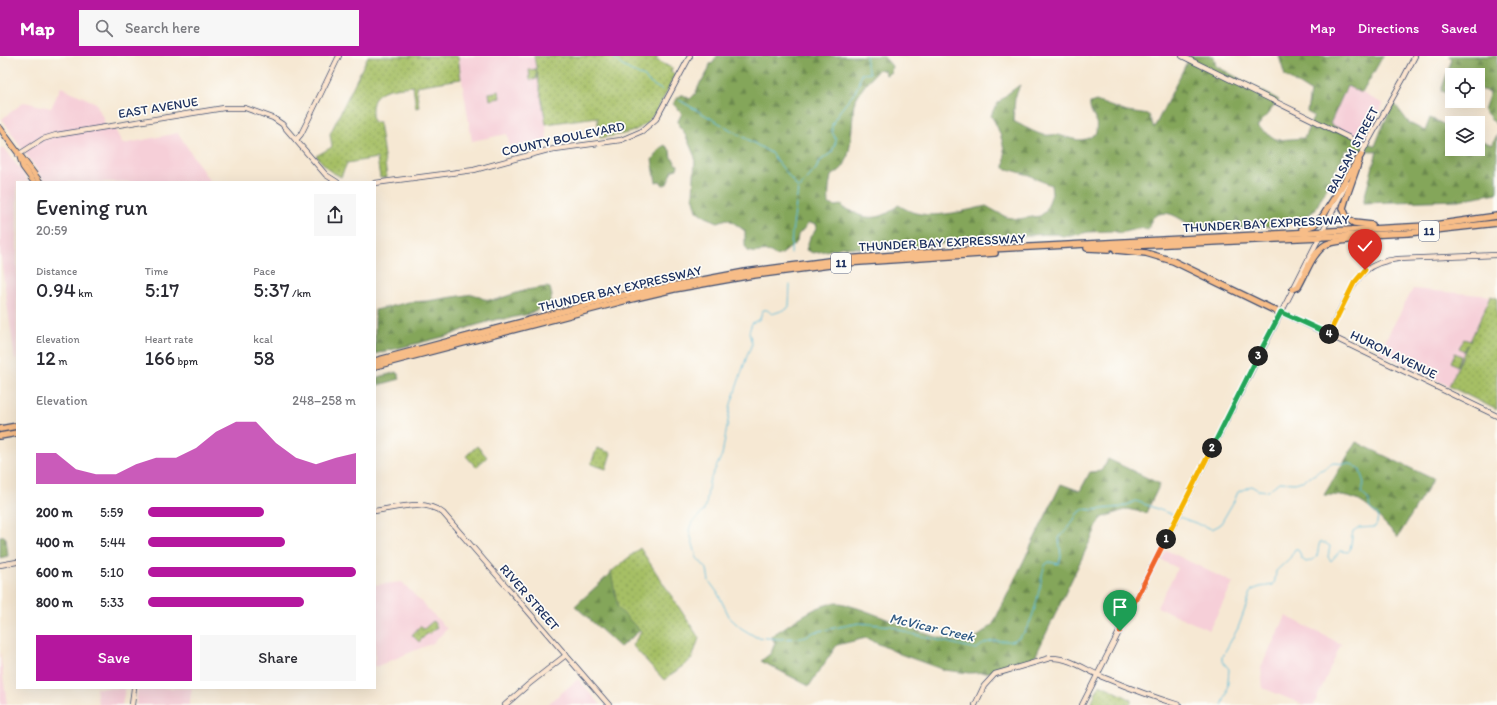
<!DOCTYPE html>
<meta charset="utf-8">
<style>
:root{--surface:#fff;--page:#f7f7f7;--text:#2b2b33;--muted:#7c7c81;--accent:#b5179e}
body{margin:0;font-family:Itim,sans-serif;background:var(--page);color:var(--text);height:100vh;display:flex;flex-direction:column;font-size:15px;white-space:nowrap}
*{box-sizing:border-box;margin:0}
p{font-size:13px;color:var(--muted)}
.icon{flex:none;width:22px;height:22px;fill:none;stroke:currentColor;stroke-width:2;stroke-linecap:round;stroke-linejoin:round}
.map{position:relative;flex:1;overflow:hidden}
.sheet{position:absolute;left:16px;top:125px;width:360px;height:508px;display:flex;flex-direction:column;background:var(--surface);border-radius:0px;box-shadow:0 4px 16px #0002}
.sheet>*{flex:none}
.controls{position:absolute;left:1445px;top:12px;display:grid;gap:8px}
.controls a{display:grid;place-items:center;width:40px;height:40px;border-radius:0px;background:var(--surface);box-shadow:0 4px 16px #0002;font-size:20px}
.pin{position:absolute;display:grid;place-items:center;width:34px;height:34px;color:#fff;margin:-41px -17px;border-radius:50% 50% 50% 0;rotate:-45deg;box-shadow:0 0 4px #0007}
.pin .icon{rotate:45deg}
.km{position:absolute;width:20px;height:20px;margin:-10px;border-radius:50%;background:#222;color:#fff;font-size:11px;line-height:20px;text-align:center}
.round{display:grid;place-items:center;flex:none;width:42px;height:42px;border-radius:0px;background:var(--page)}
.overview{display:flex;align-items:center;justify-content:space-between;height:68px;padding:0 20px}
h1{font-size:22px;font-weight:600;line-height:30px}
.metrics{display:grid;grid-template-columns:repeat(3,1fr);gap:6px;height:68px;padding:4px 20px}
.metrics div{display:grid;align-content:center}
.metrics b{font-size:20px;font-weight:600}
.metrics small{font-size:11px;font-weight:400}
.metrics p{font-size:11px}
.chart{height:112px;padding:8px 20px}
.chart p{display:flex;justify-content:space-between}
.chart svg{width:100%;height:72px;margin-top:4px;fill:var(--accent);opacity:.7}
.button{display:flex;gap:8px;margin-top:auto;padding:8px 20px}
.button a{flex:1;height:46px;border-radius:0px;background:var(--accent);color:#fff;font-size:16px;font-weight:600;line-height:46px;text-align:center}
.button a+a{background:var(--page);color:var(--text)}
ul{padding:0 20px;list-style:none;font-size:13px}
li{display:grid;grid-template-columns:64px 48px 1fr;align-items:center;height:30px}
li i{height:10px;border-radius:5px;background:var(--accent)}
header{display:flex;align-items:center;gap:24px;box-sizing:border-box;height:56px;padding:0 20px;background:var(--accent);color:#fff}
header strong{font-size:19px}
nav{display:flex;gap:22px;margin-inline-start:auto;font-size:14px}
.search{width:280px;height:36px;background:var(--page);display:flex;align-items:center;gap:10px;box-sizing:border-box;padding:0 14px;border-radius:0px;color:var(--muted);font-size:15px}
.map>svg:first-child{display:block}
.built{fill:#f6cfd8}
.forest{fill:url(#forest-firs);stroke:#506a5c}
.park{fill:url(#park-dots);stroke:#607762}
.lines{fill:none;stroke-linecap:round;stroke-linejoin:round}
.stream{stroke:#5dbcdb;stroke-width:1}
.secondary-casing{stroke:#3c4b70;stroke-width:6}
.primary-casing{stroke:#3c4b70;stroke-width:7}
.highway-casing{stroke:#3c4b70;stroke-width:8}
.secondary{stroke:#fce5cf;stroke-width:4.5}
.primary{stroke:#f7bd88;stroke-width:5}
.highway{stroke:#f7bd88;stroke-width:5.5}
.split-1-casing{stroke:#fff;stroke-width:8}
.split-2-casing{stroke:#fff;stroke-width:8}
.split-3-casing{stroke:#fff;stroke-width:8}
.split-4-casing{stroke:#fff;stroke-width:8}
.split-5-casing{stroke:#fff;stroke-width:8}
.split-1{stroke:#f0652b;stroke-width:5}
.split-2{stroke:#f5b400;stroke-width:5}
.split-3{stroke:#22a559;stroke-width:5}
.split-4{stroke:#22a559;stroke-width:5}
.split-5{stroke:#f5b400;stroke-width:5}
.labels{text-anchor:middle;stroke-width:3.5;stroke-linejoin:round;paint-order:stroke}
.shield{fill:#fdfcf7;stroke:#5f6c8c;stroke-width:1}
.shield-label{font-size:12px;font-weight:bold;fill:#1b2f5e}
.street-label{font-size:13px;fill:#1b2f5e;stroke:#fdfcf7}
.water-label{font-size:14px;font-style:italic;fill:#2f5984;stroke:#fdfcf7}
</style>
<header>
<strong>Map</strong>
<div class="search"><svg class="icon" aria-label="search" viewBox="0 0 24 24"><circle cx="10" cy="10" r="6"/><path d="M15 15l6 6"/></svg>Search here</div>
<nav><a>Map</a><a>Directions</a><a>Saved</a></nav>
</header>
<div class="map">
<svg width="1497" height="649" viewBox="0 0 1497 649">
<defs>
<pattern id="forest-firs" width="22" height="20" patternUnits="userSpaceOnUse"><rect width="22" height="20" fill="#84a65a"/><path d="M5 1l3.5 6h-7zM16 11l3.5 6h-7z" fill="#6b884e"/></pattern>
<pattern id="park-dots" width="8" height="8" patternUnits="userSpaceOnUse"><rect width="8" height="8" fill="#a6bf65"/><path d="M2 2h.1M6 6h.1" fill="none" stroke="#869c56" stroke-width="1.8" stroke-linecap="round"/></pattern>
</defs>
<rect width="100%" height="100%" fill="#fdfcf7"/>
<filter id="ink" filterUnits="userSpaceOnUse"><feTurbulence type="fractalNoise" baseFrequency=".025" numOctaves="2"/><feDisplacementMap in="SourceGraphic" scale="8" xChannelSelector="R" yChannelSelector="G"/><feConvolveMatrix kernelMatrix="1 2 1 2 8 2 1 2 1" color-interpolation-filters="sRGB"/></filter>
<filter id="wash" filterUnits="userSpaceOnUse"><feTurbulence type="fractalNoise" baseFrequency=".012" numOctaves="4" result="noise"/><feDisplacementMap in="SourceGraphic" scale="16" xChannelSelector="R" yChannelSelector="G"/><feGaussianBlur stdDeviation="0.9" result="paint"/><feColorMatrix in="noise" values="0 0 0 0 0 0 0 0 0 0 0 0 0 0 0 0 0 1.4 0 .05"/><feComposite in="paint" operator="in"/></filter>
<g filter="url(#wash)">
<rect width="100%" height="100%" fill="#f6e8d3"/>
<g class="built">
<path d="M458 0H534L546 68 547 89 512 98 507 78 472 85Z"/>
<path d="M1347 29 1383 48 1365 85 1329 68Z"/>
<path d="M61 31 96 47 104 64 105 74 114 72 123 88 178 77 210 126H45L2 63 24 46 51 52Z"/>
<path d="M4 91 29 126H17V303H15L0 196V93Z"/>
<path d="M1413 233 1491 240 1449 330 1379 296Z"/>
<path d="M1166 494 1233 527 1209 574 1157 551 1178 512 1161 504Z"/>
<path d="M402 526 447 573 433 587 375 611V529Z"/>
<path d="M1286 560 1341 588 1314 649H1304L1263 632 1261 611Z"/>
<path d="M0 596 7 649H0Z"/>
<path d="M578 623 601 649H547Z"/>
<path d="M96 632H125L122 649H98Z"/>
<path d="M138 632H192L189 649H136Z"/>
</g>
<g class="forest">
<path d="M717 0H883L892 10 891 16 886 19 885 15 879 13C872 20 856 39 854 48 852 63 852 99 843 111 840 115 835 118 831 120 829 130 828 138 829 148L835 150 842 149 844 153C851 153 855 158 862 160 876 164 888 159 898 149 902 151 907 154 912 156 934 163 964 155 986 150L1006 161 1018 163 1040 160 1045 156 1047 152 1052 138 1051 129 1036 123 1029 119 1004 112C1007 95 1000 73 991 60 995 46 1008 37 1020 29L1015 42 1013 65C1020 68 1038 79 1045 79 1049 80 1053 78 1057 79 1073 82 1082 89 1096 77 1096 74 1097 69 1096 66 1095 59 1089 57 1090 47L1096 45 1127 56 1149 59 1154 72 1190 0H1214L1216 10 1279 44 1257 71 1277 84 1304 82 1314 60 1307 56 1310 36 1285 20 1279 0H1383L1362 37 1347 30 1330 68 1375 90 1382 72 1394 47 1409 67 1425 75 1430 62 1452 72V93H1478V83L1492 89 1497 79V137L1458 144 1363 147 1377 95 1346 94 1315 154C1293 174 1258 170 1230 172 1219 173 1207 175 1197 172 1184 168 1172 152 1157 159 1151 161 1150 168 1148 174L1140 172 1120 177 1113 175 1088 176 1070 180H1063L1057 178 1030 179 1017 182 1010 187 996 183 982 185 974 187 957 183 938 189 926 190 876 193 842 191 836 193 813 197 806 194 810 181 815 175 817 169 809 167 798 179 797 186 782 198 776 200C768 193 768 196 758 196 755 197 751 196 748 195L745 190V175L734 167 727 163 718 166 706 161 697 155 693 140 695 101 684 76 679 70 678 65 682 57 673 48 680 39H683L690 43 695 38 701 25 703 24 708 15 710 8 713 7Z"/>
<path d="M1449 0H1497V70L1484 54 1490 36 1478 33V19H1452V40L1441 35 1452 3Z"/>
<path d="M665 89 670 94 671 102 674 104 675 107 678 109 677 113 673 114 667 128 663 129 660 125 656 126 652 104 660 92Z"/>
<path d="M546 231 550 232 552 240 550 246 529 258 506 263H498L470 271 451 279 375 298V254L409 246 427 245 473 238 484 243 495 244 526 234Z"/>
<path d="M397 316 400 323 375 330V322Z"/>
<path d="M1356 386 1433 423 1398 481C1387 471 1376 456 1364 448 1353 440 1337 439 1324 439Z"/>
<path d="M1108 403 1160 428 1146 457 1127 453 1101 462 1034 603 992 616 969 617 944 614 900 598 866 582 837 589 809 630 761 605 771 597 775 587 771 580C790 569 817 546 839 547 844 547 850 550 854 551 880 558 949 593 971 584 980 580 987 574 993 568L1061 428 1080 435 1090 416 1101 415Z"/>
<path d="M0 480H4L6 482 8 500 0 502Z"/>
<path d="M612 516 643 572 620 591 575 550Z"/>
</g>
<g class="park">
<path d="M368 0H458L461 23 416 30 419 51 416 52 413 30C387 33 367 32 373 66H379L387 121 380 122 377 102 347 107 341 121 330 115 316 100 332 91 330 78Z"/>
<path d="M534 0H658L656 4 672 12 671 16 675 18C664 40 656 67 631 76 621 79 610 80 600 82L597 61 546 68Z"/>
<path d="M536 13 537 23 530 24 529 14Z"/>
<path d="M499 35 500 42 490 44 489 37Z"/>
<path d="M1491 240 1497 242V354L1449 330 1468 288 1464 295 1459 292 1464 283 1470 285Z"/>
<path d="M1455 297 1461 300 1457 310 1451 306Z"/>
<path d="M477 390 487 401 476 411 466 400Z"/>
<path d="M597 392 611 397 606 413 591 408Z"/>
<path d="M640 492 699 582 692 603 664 624 632 589 641 576 618 552 611 516Z"/>
<path d="M433 565 437 571 429 578 428 577 419 586 412 579 420 570 424 573Z"/>
<path d="M1100 628 1132 644 1130 649H1090Z"/>
</g>
<g class="lines">
<g class="stream">
<path d="M612 0 621 9 639 19 645 21 648 26 662 34"/>
<path d="M679 44 771 97 798 132"/>
<path d="M791 197 792 177 798 133 816 113 819 106 832 96 836 85C835 81 832 77 832 74 830 63 849 45 855 36 858 30 860 24 861 18L870 17 866 9V0"/>
<path d="M790 229 789 250 787 253 772 258C768 255 767 252 762 255L760 263 752 267 749 276 752 288 748 297 731 348 722 399 709 426 706 450 702 457 692 466 689 474 697 502 707 513 709 525 717 536 730 562 741 572 756 581 779 583 802 582 814 576 859 567 892 570 908 577 976 593C982 589 987 585 995 585 1002 584 1010 587 1016 583 1030 577 1036 548 1039 535 1042 525 1041 517 1046 508L1049 506 1059 508 1061 500 1059 482 1070 470 1077 458 1084 453 1093 454 1122 451 1136 445 1176 460"/>
<path d="M1179 461 1212 473 1220 469 1234 445 1238 436 1251 430 1258 434 1268 435 1279 426 1295 427 1305 424 1333 407 1351 408 1359 412 1364 427 1361 437 1369 444C1369 454 1370 453 1378 459L1377 467 1375 471 1358 472 1353 475 1350 494 1348 496 1340 495 1331 505 1328 501 1330 490 1325 487 1320 486C1316 497 1321 503 1306 506L1302 503 1298 493H1295L1290 502 1276 515 1275 524 1273 529 1260 531 1252 534 1238 572 1222 601V605L1229 613 1227 637 1222 649"/>
</g>
</g>
</g>
<g filter="url(#ink)">
<g class="lines">
<defs>
<g id="secondary">
<path d="M1182 0 1366 90"/>
<path d="M296 84 301 78 310 60 339 0"/>
<path d="M18 99 43 83 56 79 224 52H245L273 62 282 68 326 119 337 126"/>
<path d="M1360 100 1402 25 1415 0"/>
<path d="M375 127 474 114 548 94 621 84 642 75 656 63 690 0"/>
<path d="M1281 256 1497 360"/>
<path d="M1328 279C1334 267 1339 256 1345 245 1358 219 1367 206 1398 203L1497 199"/>
<path d="M375 455C397 452 424 442 443 457L609 649"/>
<path d="M0 509 17 506"/>
<path d="M132 649 134 632"/>
<path d="M505 649 529 628 566 599"/>
<path d="M975 649 984 630 995 618 1050 602C1070 601 1087 615 1105 622 1129 632 1153 641 1179 649"/>
<path d="M1082 649 1347 127"/>
</g>
<g id="primary">
<path d="M0 72C13 91 27 108 40 126"/>
<path d="M20 101 23 111 34 126"/>
</g>
<g id="highway">
<path d="M1359 105 1346 142 1343 152 1347 162 1354 167 1372 169"/>
<path d="M1302 173 1314 169 1323 160 1361 99"/>
<path d="M1105 191 1408 177 1497 167"/>
<path d="M1087 192 1108 193"/>
<path d="M1116 194 1146 197 1173 205 1280 257"/>
<path d="M1293 233 1298 231C1306 218 1312 196 1327 188 1335 185 1344 185 1352 183"/>
<path d="M375 305 624 239 745 216 844 203 952 195 1427 170 1497 160"/>
<path d="M375 310 627 244 674 233 747 220 845 207 995 197"/>
<path d="M0 373 17 370"/>
<path d="M0 380 17 377"/>
</g>
</defs>
<use href="#secondary" class="secondary-casing"/>
<use href="#primary" class="primary-casing"/>
<use href="#highway" class="highway-casing"/>
<use href="#secondary" class="secondary"/>
<use href="#primary" class="primary"/>
<use href="#highway" class="highway"/>
</g>
</g>
<g class="lines" filter="url(#ink)">
<defs>
<path id="split-1" d="M1120 575 1166 483"/>
<path id="split-2" d="M1166 483 1212 392"/>
<path id="split-3" d="M1212 392 1258 300"/>
<path id="split-4" d="M1258 300 1281 256 1329 278"/>
<path id="split-5" d="M1329 278 1354 227 1365 214"/>
</defs>
<use href="#split-1" class="split-1-casing"/>
<use href="#split-2" class="split-2-casing"/>
<use href="#split-3" class="split-3-casing"/>
<use href="#split-4" class="split-4-casing"/>
<use href="#split-5" class="split-5-casing"/>
<use href="#split-1" class="split-1"/>
<use href="#split-2" class="split-2"/>
<use href="#split-3" class="split-3"/>
<use href="#split-4" class="split-4"/>
<use href="#split-5" class="split-5"/>
</g>
<g class="labels">
<g class="shield">
<rect x="1419" y="165" width="20" height="20" rx="3"/>
<rect x="831" y="197" width="20" height="20" rx="3"/>
</g>
<g class="shield-label">
<text x="1429" y="179">11</text>
<text x="841" y="211">11</text>
</g>
<g class="street-label">
<text transform="translate(158 51) rotate(-9)" y="5">EAST AVENUE</text>
<text transform="translate(563 82) rotate(-12)" y="5">COUNTY BOULEVARD</text>
<text transform="translate(1352 94) rotate(-62)" y="5">BALSAM STREET</text>
<text transform="translate(1266 167) rotate(-3)" y="5">THUNDER BAY EXPRESSWAY</text>
<text transform="translate(942 186) rotate(-3)" y="5">THUNDER BAY EXPRESSWAY</text>
<text transform="translate(620 232) rotate(-13)" y="5">THUNDER BAY EXPRESSWAY</text>
<text transform="translate(1394 298) rotate(26)" y="5">HURON AVENUE</text>
<text transform="translate(530 541) rotate(49)" y="5">RIVER STREET</text>
</g>
<g class="water-label">
<text transform="translate(932 571) rotate(13)" y="5">McVicar Creek</text>
</g>
</g>
</svg>
<div class="controls">
<a><svg class="icon" aria-label="locate" viewBox="0 0 24 24"><circle cx="12" cy="12" r="6"/><path d="M12 2v4M12 18v4M2 12h4M18 12h4"/></svg></a>
<a><svg class="icon" aria-label="layers" viewBox="0 0 24 24"><path d="M12 4l9 5-9 5-9-5zM3 14l9 5 9-5"/></svg></a>
</div>
<div class="pin" style="left:1120px;top:575px;background:#1e9e55"><svg class="icon" aria-label="arrive" viewBox="0 0 24 24"><path d="M6 21V4h12l-3 4 3 4H6"/></svg></div>
<div class="pin" style="left:1365px;top:214px;background:#d93025"><svg class="icon" aria-label="check" viewBox="0 0 24 24"><path d="M5 12l5 5 9-10"/></svg></div>
<b class="km" style="left:1166px;top:483px">1</b>
<b class="km" style="left:1212px;top:392px">2</b>
<b class="km" style="left:1258px;top:300px">3</b>
<b class="km" style="left:1329px;top:278px">4</b>
<section class="sheet">
<div class="overview"><div><h1>Evening run</h1><p>20:59</p></div><a class="round"><svg class="icon" aria-label="share" viewBox="0 0 24 24"><path d="M12 15V3M7 8l5-5 5 5M5 13v7h14v-7"/></svg></a></div>
<div class="metrics">
<div><p>Distance</p><b>0.94<small> km</small></b></div>
<div><p>Time</p><b>5:17</b></div>
<div><p>Pace</p><b>5:37<small> /km</small></b></div>
</div>
<div class="metrics">
<div><p>Elevation</p><b>12<small> m</small></b></div>
<div><p>Heart rate</p><b>166<small> bpm</small></b></div>
<div><p>kcal</p><b>58</b></div>
</div>
<div class="chart"><p><span>Elevation</span>248–258 m</p>
<svg viewBox="0 0 160 44" preserveAspectRatio="none"><path d="M0 44V25L10 25L20 35L30 38L40 38L50 32L60 28L70 28L80 22L90 12L100 6L110 6L120 19L130 28L140 32L150 28L160 25V44z"/></svg>
</div>
<ul>
<li><b>200 m</b>5:59<i style="width:56%"></i></li>
<li><b>400 m</b>5:44<i style="width:66%"></i></li>
<li><b>600 m</b>5:10<i style="width:100%"></i></li>
<li><b>800 m</b>5:33<i style="width:75%"></i></li>
</ul>
<div class="button"><a>Save</a><a>Share</a></div>
</section>
</div>
